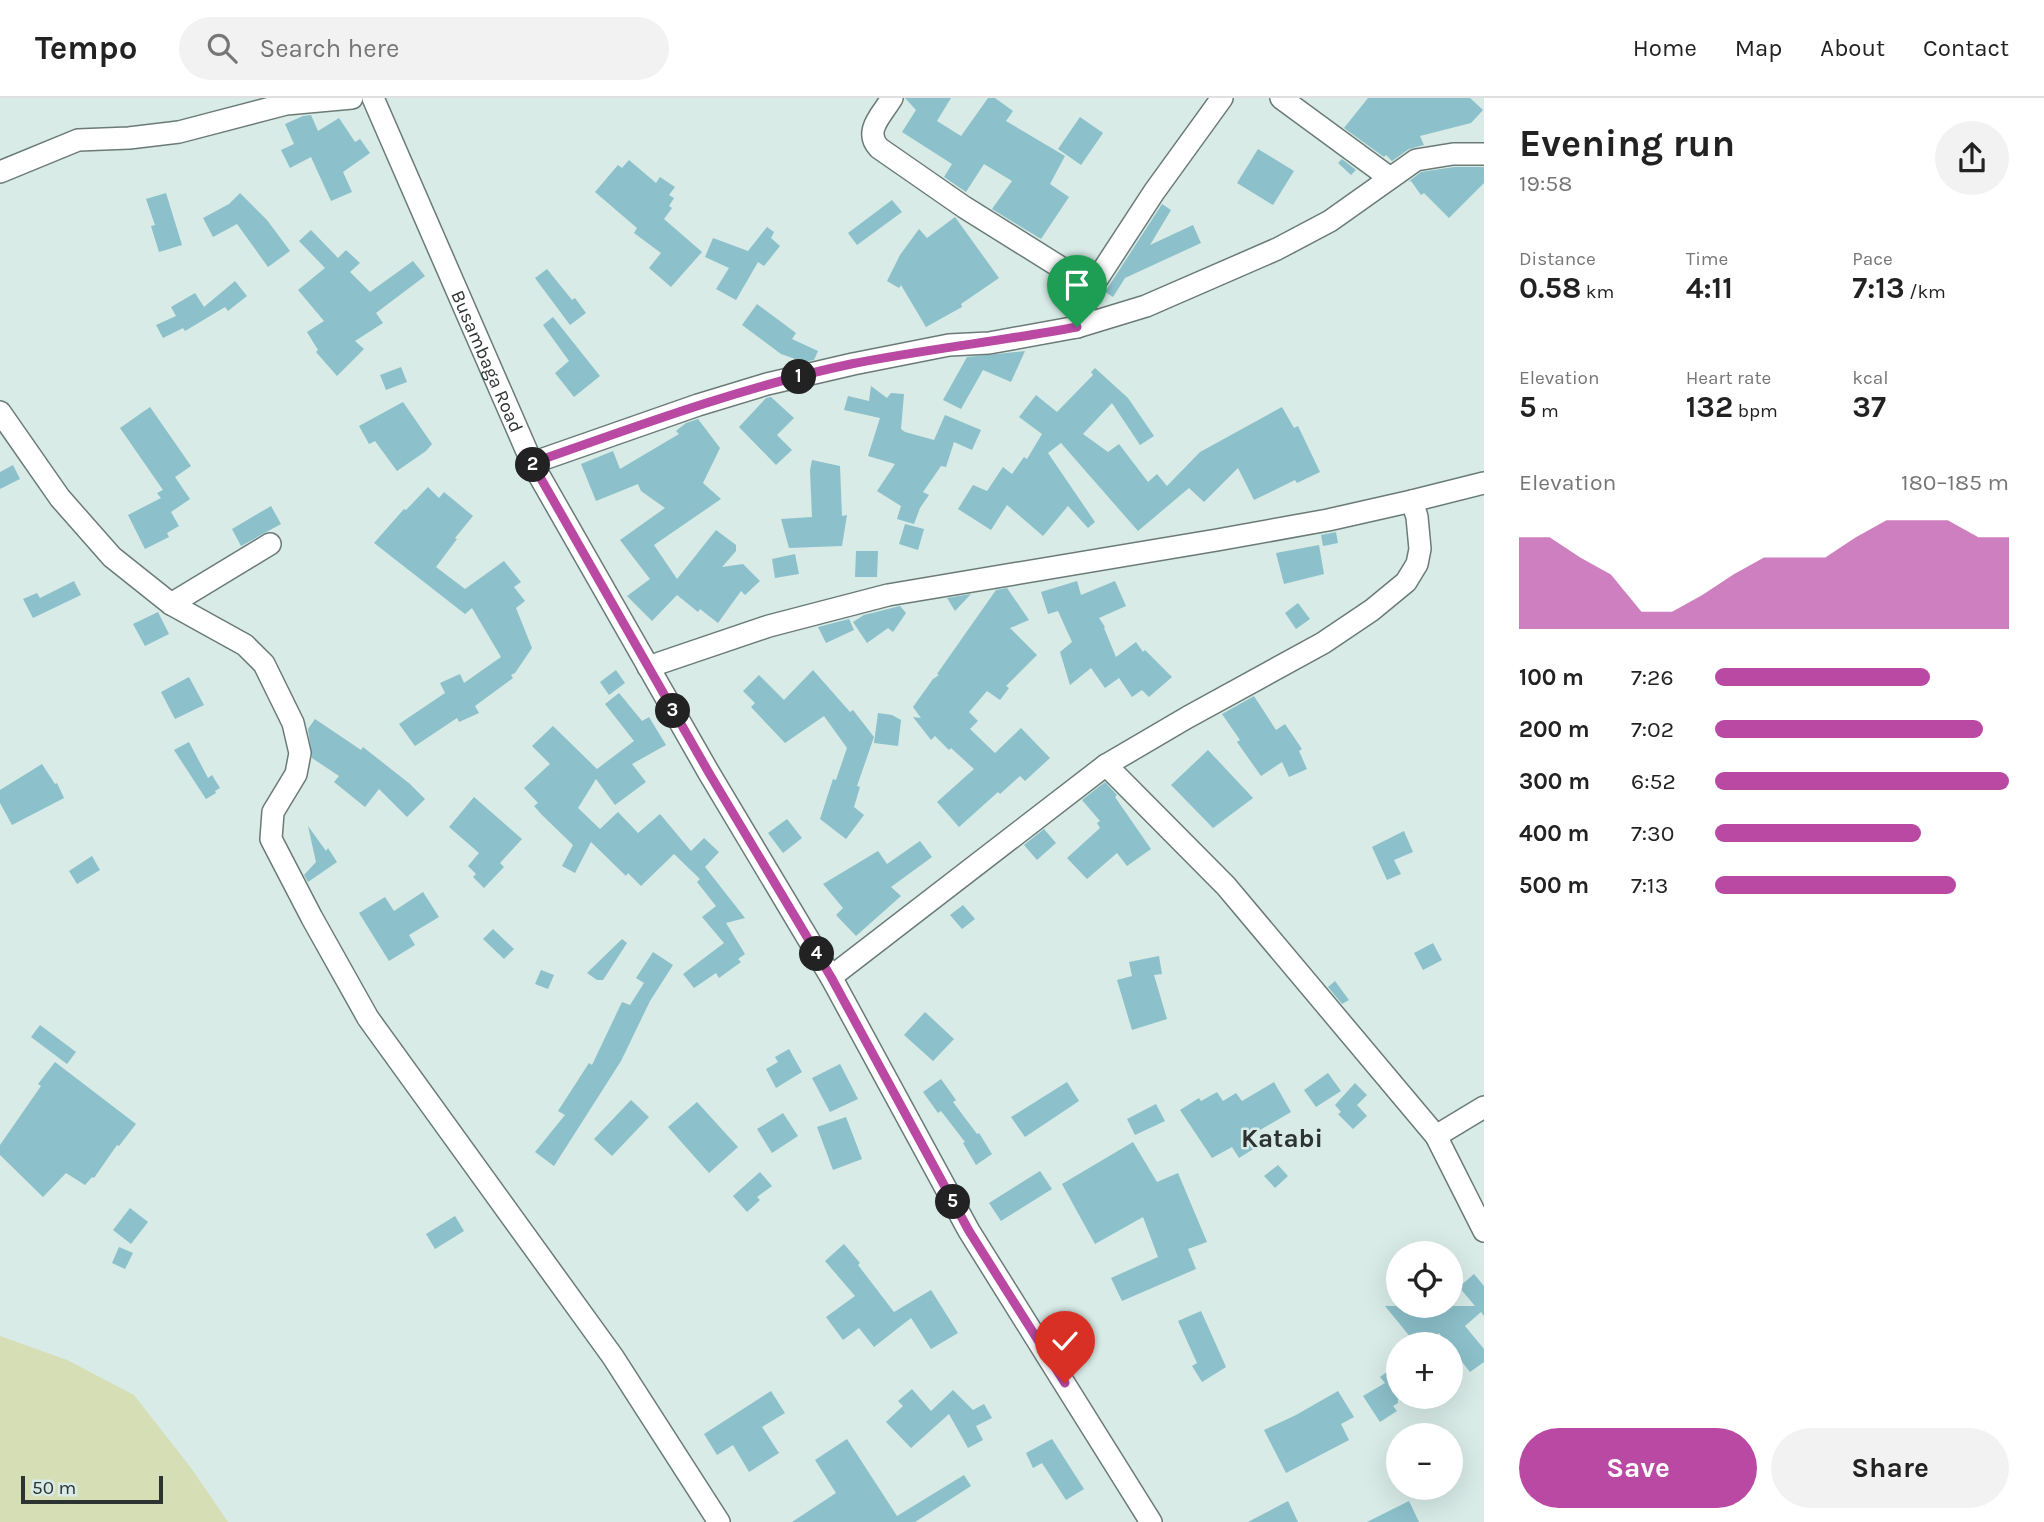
<!DOCTYPE html>
<meta charset="utf-8">
<style>
:root{--surface:#fff;--page:#f2f2f2;--text:#222;--muted:#767676;--line:#e0e0e0;--accent:#ba49a4}
body{margin:0;font-family:Karla,sans-serif;background:var(--page);color:var(--text);height:100vh;display:flex;flex-direction:column;font-size:26px;white-space:nowrap}
*{box-sizing:border-box;margin:0}
p{font-size:23px;color:var(--muted)}
.icon{flex:none;width:38px;height:38px;fill:none;stroke:currentColor;stroke-width:2;stroke-linecap:round;stroke-linejoin:round}
.map{position:relative;flex:1;overflow:hidden}
.panel{display:flex;flex-direction:column;background:var(--surface);width:560px}
.panel>*{flex:none}
.controls{position:absolute;left:1386px;top:1143px;display:grid;gap:14px}
.controls a{display:grid;place-items:center;width:77px;height:77px;border-radius:50%;background:var(--surface);box-shadow:0 7px 28px #0002;font-size:35px}
.scale{position:absolute;left:21px;bottom:18px;width:142px;box-sizing:border-box;padding-left:7px;border:4px solid #2c3331;border-top:0;font-size:19px;line-height:24px;white-space:nowrap;color:#2c3331;-webkit-text-stroke:5px #d8ebe7;paint-order:stroke}
.pin{position:absolute;display:grid;place-items:center;width:60px;height:60px;color:#fff;margin:-72px -30px;border-radius:50% 50% 50% 0;rotate:-45deg;box-shadow:0 0 7px #0007}
.pin .icon{rotate:45deg}
.km{position:absolute;width:35px;height:35px;margin:-18px;border-radius:50%;background:#222;color:#fff;font-size:19px;line-height:35px;text-align:center}
.round{display:grid;place-items:center;flex:none;width:74px;height:74px;border-radius:37px;background:var(--page)}
.overview{display:flex;align-items:center;justify-content:space-between;height:119px;padding:0 35px}
h1{font-size:38px;font-weight:700;line-height:52px}
.metrics{display:grid;grid-template-columns:repeat(3,1fr);gap:10px;height:119px;padding:7px 35px}
.metrics div{display:grid;align-content:center}
.metrics b{font-size:30px;font-weight:700}
.metrics small{font-size:19px;font-weight:400}
.metrics p{font-size:19px}
.chart{height:196px;padding:14px 35px}
.chart p{display:flex;justify-content:space-between}
.chart svg{width:100%;height:126px;margin-top:7px;fill:var(--accent);opacity:.7}
.action{display:flex;gap:14px;margin-top:auto;padding:14px 35px}
.action a{flex:1;height:80px;border-radius:42px;background:var(--accent);color:#fff;font-size:28px;font-weight:700;line-height:80px;text-align:center}
.action a+a{background:var(--page);color:var(--text)}
ul{padding:0 35px;list-style:none;font-size:23px}
li{display:grid;grid-template-columns:112px 84px 1fr;align-items:center;height:52px}
li i{height:18px;border-radius:9px;background:var(--accent)}
header{display:flex;align-items:center;gap:42px;box-sizing:border-box;height:98px;padding:0 35px;background:var(--surface);border-bottom:2px solid var(--line)}
header strong{font-size:33px}
nav{display:flex;gap:38px;margin-inline-start:auto;font-size:24px}
.search{width:490px;height:63px;background:var(--page);display:flex;align-items:center;gap:18px;box-sizing:border-box;padding:0 24px;border-radius:38px;color:var(--muted);font-size:26px}
main{display:flex;flex:1;min-height:0}
.map>svg:first-child{display:block}
.green{fill:#d5deb5}
.building{fill:#8cc0ca}
.lines{fill:none;stroke-linecap:round;stroke-linejoin:round}
.minor-casing{stroke:#6a7b77;stroke-width:24}
.minor{stroke:#fff;stroke-width:21}
.route-casing{stroke:#fff;stroke-width:14}
.route{stroke:#ba49a4;stroke-width:9}
.labels{text-anchor:middle;stroke-width:5;stroke-linejoin:round;paint-order:stroke}
.street-label{font-size:19px;fill:#2c3331;stroke:#d8ebe7}
.district-label{font-size:26px;font-weight:bold;fill:#2c3331;stroke:#d8ebe7}
</style>
<header>
<strong>Tempo</strong>
<div class="search"><svg class="icon" aria-label="search" viewBox="0 0 24 24"><circle cx="10" cy="10" r="6"/><path d="M15 15l6 6"/></svg>Search here</div>
<nav><a>Home</a><a>Map</a><a>About</a><a>Contact</a></nav>
</header>
<main>
<div class="map">
<svg width="1484" height="1424" viewBox="0 0 1484 1424">
<rect width="100%" height="100%" fill="#d8ebe7"/>
<path class="green" d="M0 1238 67 1262 134 1297 191 1370 228 1424H0Z"/>
<g class="building">
<path d="M905 0H951L937 23 961 38 988 0H995L1013 13 1006 23 1065 58 1050 86 1069 99 1041 141 992 111 1012 83 984 66 966 94 944 79 952 66 902 34 916 12Z"/>
<path d="M1368 0H1470L1483 12 1471 25 1420 38 1424 47 1409 51 1392 63 1386 57 1384 59 1344 30Z"/>
<path d="M311 17 318 33 339 20 355 44 360 41 370 55 343 74 352 94 331 103 311 59 290 70 281 52 294 46 285 26 303 18Z"/>
<path d="M1080 19 1103 35 1081 67 1058 51Z"/>
<path d="M1258 51 1294 73 1273 107 1237 85Z"/>
<path d="M1342 61 1356 72 1351 77 1338 65Z"/>
<path d="M629 62 656 85 660 79 675 89 669 97 674 100 669 108 672 110 664 121 702 154 671 189 649 170 661 155 634 135 637 130 595 94 618 67 622 70Z"/>
<path d="M1454 69H1484V85L1449 120 1424 95 1421 97 1411 83 1408 84 1421 74Z"/>
<path d="M166 95 182 147 159 154 151 128 155 127 146 101Z"/>
<path d="M240 95 267 122 290 153 268 169 237 126 213 139 203 120 229 106Z"/>
<path d="M892 102 902 114 857 147 848 135Z"/>
<path d="M1162 106 1171 112 1150 147 1193 127 1201 145 1125 180 1113 199 1105 194Z"/>
<path d="M955 119 999 180 961 206 962 209 926 229 901 187 899 190 887 183 900 157 919 131 927 140Z"/>
<path d="M767 129 774 134 771 140 780 148 764 168 758 164 736 202 716 191 729 170 705 159 713 140 748 153Z"/>
<path d="M311 132 338 160 346 152 360 165 350 174 370 194 413 163 425 178 376 215 383 225 355 243 364 251 337 278 316 254 318 252 307 234 324 223 298 192 325 170 299 143Z"/>
<path d="M547 171 572 202 575 200 586 215 570 227 535 180Z"/>
<path d="M235 183 247 198 228 213 225 209 185 233 183 230 163 240 156 227 176 218 171 209 195 195 204 209Z"/>
<path d="M757 206 796 235 792 241 818 253 814 262 804 264 781 256 742 227Z"/>
<path d="M553 219 600 278 574 299 555 275 569 263 543 227Z"/>
<path d="M1025 253 1011 284 983 272 961 311 943 302 967 259Z"/>
<path d="M401 269 407 284 386 292 380 277Z"/>
<path d="M1095 270 1128 300 1154 338 1140 347 1112 305 1083 336 1108 354 1119 346 1148 384 1157 376 1167 388 1200 354 1282 309 1294 330 1298 328 1320 374 1297 385 1295 382 1254 402 1238 370 1204 404 1189 390 1138 433 1061 345 1048 355 1095 424 1088 430 1068 408 1043 438 1007 407 991 432 958 411 973 387 987 393 1003 369 1012 376 1024 359 1027 361 1042 336 1019 319 1036 297 1057 314 1093 277 1091 274Z"/>
<path d="M871 288 887 300 891 295 904 296 901 331 905 334 934 342 945 317 981 332 972 352 954 344 946 369 941 368 923 394 929 397 920 410 914 426 897 421 901 408 877 393 895 366 868 358 880 320 844 312 848 298 869 303Z"/>
<path d="M771 299 794 320 777 337 792 352 776 367 739 329 766 300Z"/>
<path d="M403 304 432 346 426 353 397 373 375 343 369 346 359 328Z"/>
<path d="M150 309 191 368 175 379 190 401 171 414 179 428 167 435 169 439 145 451 128 417 161 400 157 395 163 392 120 330Z"/>
<path d="M698 321 720 350 703 385 721 401 654 447 677 481 716 432 736 447V453L722 469 743 466 760 483 745 497 741 493 718 525 700 511 698 514 677 497 652 523 627 498 650 481 620 442 665 410 641 393 638 386 596 403 581 366 613 353 620 371 679 336 676 333 686 325Z"/>
<path d="M812 362 840 368 842 418 847 417 842 448 789 450 781 421 812 419 810 372Z"/>
<path d="M13 367 20 381 0 391V374Z"/>
<path d="M428 389 439 400 444 394 473 418 455 440 457 441 436 469 465 491 504 463 521 484 514 489 525 503 516 510 532 550 515 575 511 577 513 580 475 608 479 615 459 624 457 620 415 648 399 626 445 595 440 585 460 576 464 585 501 559 472 510 465 516 374 445 404 411 406 412Z"/>
<path d="M271 408 281 426 241 448 232 431Z"/>
<path d="M905 426 924 431 918 452 899 446Z"/>
<path d="M1336 434 1338 445 1323 448 1321 437Z"/>
<path d="M1319 447 1324 476 1284 486 1276 455Z"/>
<path d="M856 453H878L877 479H855Z"/>
<path d="M795 456 799 476 775 480 772 461Z"/>
<path d="M74 483 81 497 33 520 23 501 37 495 40 500Z"/>
<path d="M1077 483 1081 497 1115 483 1126 508 1099 520 1105 529 1104 530 1116 559 1136 544 1143 554 1145 552 1172 579 1149 599 1142 592 1132 599 1119 580 1105 590 1091 570 1070 587 1060 554 1072 544 1058 513 1048 516 1041 494Z"/>
<path d="M1007 490 1029 522 1010 530 1037 557 1006 588 1009 590 1000 602 987 593 969 614 978 623 970 631 995 655 1021 630 1050 660 1025 683 1020 678 1000 696 998 694 959 729 937 704 974 671 951 650 949 652 935 638 931 642 913 619 921 620 913 609 933 581 939 577 937 576 996 492Z"/>
<path d="M971 496 955 513 947 500Z"/>
<path d="M1298 505 1310 521 1296 531 1285 515Z"/>
<path d="M900 508 906 515 893 534 888 530 867 545 853 524 864 517Z"/>
<path d="M158 514 169 536 145 548 133 526Z"/>
<path d="M849 521 854 532 826 545 818 529Z"/>
<path d="M616 572 625 585 609 597 600 584Z"/>
<path d="M813 572 850 614 853 612 874 639 857 688 860 689 854 709 864 717 846 741 820 721 833 681 836 682 847 650 824 618 785 645 751 609 755 605 743 593 759 577 784 602Z"/>
<path d="M189 579 204 607 175 621 161 594Z"/>
<path d="M619 595 642 623 649 619 666 647 632 666 646 684 615 707 596 681 578 710 600 731 618 714 638 735 660 716 691 753 704 740 719 754 705 769 745 820 726 825 745 856 738 861 741 864 719 880 716 875 694 890 683 876 724 845 702 819 716 808 697 784 700 781 674 756 641 788 628 775 626 778 591 744 575 775 562 768 573 747 542 717 534 708 538 705 524 690 550 666 532 648 553 628 597 671 634 643 605 606Z"/>
<path d="M1254 598 1276 632 1285 626 1302 651 1299 653 1307 671 1289 679 1282 664 1261 678 1237 644 1240 642 1222 616Z"/>
<path d="M878 615 892 617 901 622 898 648 874 645Z"/>
<path d="M315 621 361 652 363 649 410 686 425 701 407 719 379 691 365 709 334 684 339 678 312 660 308 631Z"/>
<path d="M189 644 208 680 212 677 220 690 215 693 216 695 206 701 174 652Z"/>
<path d="M1208 652 1253 700 1213 730 1171 687Z"/>
<path d="M42 666 55 686 57 685 64 700 12 727 0 705V692Z"/>
<path d="M1105 684 1117 697 1115 699 1151 751 1127 768 1117 755 1087 781 1067 760 1100 730 1097 725 1100 723 1082 702Z"/>
<path d="M474 699 522 741 500 765 504 769 484 790 473 779 476 776 468 768 479 755 449 729Z"/>
<path d="M787 721 802 740 783 755 768 735Z"/>
<path d="M308 728 326 753 328 750 337 764 308 784 304 777 316 764Z"/>
<path d="M1044 731 1056 745 1037 762 1024 747Z"/>
<path d="M1404 733 1413 754 1394 762 1401 776 1387 782 1372 749Z"/>
<path d="M920 743 932 759 891 789 901 798 856 838 836 817 843 810 823 786 878 753 887 766Z"/>
<path d="M92 758 100 772 77 786 69 773Z"/>
<path d="M423 794 439 819 409 837 415 847 389 863 359 815 385 799 394 813Z"/>
<path d="M963 807 975 821 962 831 950 817Z"/>
<path d="M493 831 514 851 504 861 483 841Z"/>
<path d="M622 841 627 845 603 882H597L587 875Z"/>
<path d="M1433 845 1442 862 1423 872 1414 855Z"/>
<path d="M653 854 673 867 650 903 621 963 554 1068 535 1054 565 1017 558 1013 589 965 592 967 622 904 630 907 644 885 636 880Z"/>
<path d="M1159 858 1162 876 1154 877 1167 921 1132 932 1117 882 1132 878 1129 864Z"/>
<path d="M541 872 554 877 548 891 535 886Z"/>
<path d="M1335 883 1349 902 1342 906 1328 889Z"/>
<path d="M925 914 954 941 933 963 904 937Z"/>
<path d="M40 927 76 954 67 966 31 939Z"/>
<path d="M789 951 802 974 776 990 766 971 778 964 775 959Z"/>
<path d="M55 964 136 1026 119 1048 117 1047 94 1080 92 1079 85 1087 66 1075 43 1099 0 1057V1047L41 988 38 986Z"/>
<path d="M840 966 858 1001 830 1014 812 980Z"/>
<path d="M1328 975 1341 993 1316 1009 1304 992Z"/>
<path d="M941 981 956 1002 953 1004 977 1036 979 1035 992 1056 976 1067 963 1045 965 1044 941 1013 938 1015 923 994Z"/>
<path d="M1067 984 1079 1003 1025 1039 1011 1019Z"/>
<path d="M1274 984 1291 1014 1248 1039 1255 1050 1239 1060 1232 1049 1212 1060 1180 1012 1199 1000 1201 1003 1217 994 1223 1003 1236 995 1242 1003Z"/>
<path d="M1355 985 1367 997 1357 1007 1367 1018 1353 1031 1338 1016 1341 1014 1335 1007Z"/>
<path d="M631 1002 649 1019 612 1058 594 1041Z"/>
<path d="M697 1004 738 1049 709 1075 668 1029Z"/>
<path d="M1156 1006 1165 1023 1135 1037 1127 1021Z"/>
<path d="M783 1015 798 1038 772 1055 757 1031Z"/>
<path d="M846 1019 862 1061 833 1072 817 1029Z"/>
<path d="M1133 1044 1157 1084 1178 1075 1207 1144 1188 1151 1196 1171 1122 1203 1111 1180 1158 1159 1143 1119 1095 1146 1062 1086Z"/>
<path d="M1278 1067 1288 1078 1275 1090 1264 1078Z"/>
<path d="M1040 1073 1052 1091 1001 1123 989 1105Z"/>
<path d="M760 1074 772 1088 757 1099 760 1102 747 1114 733 1098Z"/>
<path d="M130 1110 148 1124 131 1146 113 1132Z"/>
<path d="M455 1118 464 1133 435 1151 426 1136Z"/>
<path d="M844 1146 860 1165 858 1167 894 1214 931 1192 958 1235 931 1251 911 1220 874 1249 859 1230 843 1242 826 1219 855 1198 825 1163Z"/>
<path d="M119 1149 133 1155 125 1171 112 1165Z"/>
<path d="M1474 1176 1484 1188V1218L1481 1214 1465 1228 1484 1251V1264L1470 1274 1451 1250V1246H1447L1439 1235 1425 1246H1416L1385 1208H1475L1459 1189Z"/>
<path d="M1201 1213 1226 1269 1202 1284 1192 1268 1197 1265 1178 1223Z"/>
<path d="M1398 1266V1305L1393 1308 1397 1313 1380 1324 1363 1298 1385 1285 1380 1279Z"/>
<path d="M912 1291 931 1313 953 1292 973 1312 984 1306 992 1320 976 1328 983 1342 968 1350 949 1316 911 1350 886 1324 903 1308 898 1303Z"/>
<path d="M771 1293 785 1315 762 1329 779 1355 749 1374 733 1347 717 1357 704 1336Z"/>
<path d="M1338 1293 1354 1319 1341 1326 1349 1342 1286 1375 1264 1332 1296 1317Z"/>
<path d="M847 1341 897 1418 964 1377 971 1388 915 1424H792L836 1395 815 1362Z"/>
<path d="M1052 1341 1084 1391 1066 1402 1042 1365 1033 1370 1026 1355Z"/>
<path d="M1288 1403 1298 1424H1248Z"/>
<path d="M1409 1403 1419 1424H1367Z"/>
</g>
<g class="lines">
<defs>
<g id="minor">
<path id="s1" d="M373 0 532 365 709 675 831 879 969 1133 1151 1424"/>
<path d="M892 0C882 17 863 33 879 50L964 109 1092 189"/>
<path d="M1281 0 1390 80"/>
<path d="M0 74 78 42 129 40 179 34 286 6 352 0"/>
<path d="M1077 229 1092 189 1154 94 1222 0"/>
<path d="M0 314 60 400 112 459 171 506 245 547 264 566 293 625 300 655 296 676 273 714 271 741 312 820 368 920 613 1259 719 1424"/>
<path d="M532 365 698 307 767 286 853 266 949 247 989 245 1077 229 1146 208 1277 151 1330 123 1416 62 1453 56H1484"/>
<path d="M171 506 270 446"/>
<path d="M648 569 769 528 888 497 1217 442 1328 422 1412 403"/>
<path d="M1106 667 1226 788 1436 1038 1484 1133"/>
<path d="M831 879 1106 667 1188 619 1323 545 1372 512 1406 484 1417 466 1420 451 1417 419 1412 403 1484 385"/>
<path d="M1436 1038 1484 1009"/>
</g>
</defs>
<use href="#minor" class="minor-casing"/>
<use href="#minor" class="minor"/>
</g>
<g class="lines">
<defs>
<path id="route" d="M1065 1285 969 1133 831 879 709 675 532 365C637 328 742 289 851 266 926 251 1002 243 1077 229"/>
</defs>
<use href="#route" class="route-casing"/>
<use href="#route" class="route"/>
</g>
<g class="labels">
<g class="street-label">
<text dy="7" stroke="none"><textPath href="#s1" startOffset="287">Busambaga Road</textPath></text>
</g>
<g class="district-label">
<text x="1282" y="1049">Katabi</text>
</g>
</g>
</svg>
<div class="controls">
<a><svg class="icon" aria-label="locate" viewBox="0 0 24 24"><circle cx="12" cy="12" r="6"/><path d="M12 2v4M12 18v4M2 12h4M18 12h4"/></svg></a>
<a>+</a>
<a>−</a>
</div>
<div class="scale">50 m</div>
<div class="pin" style="left:1077px;top:229px;background:#1e9e55"><svg class="icon" aria-label="arrive" viewBox="0 0 24 24"><path d="M6 21V4h12l-3 4 3 4H6"/></svg></div>
<div class="pin" style="left:1065px;top:1285px;background:#d93025"><svg class="icon" aria-label="check" viewBox="0 0 24 24"><path d="M5 12l5 5 9-10"/></svg></div>
<b class="km" style="left:799px;top:279px">1</b>
<b class="km" style="left:533px;top:367px">2</b>
<b class="km" style="left:673px;top:613px">3</b>
<b class="km" style="left:817px;top:856px">4</b>
<b class="km" style="left:953px;top:1104px">5</b>
</div>
<section class="panel">
<div class="overview"><div><h1>Evening run</h1><p>19:58</p></div><a class="round"><svg class="icon" aria-label="share" viewBox="0 0 24 24"><path d="M12 15V3M7 8l5-5 5 5M5 13v7h14v-7"/></svg></a></div>
<div class="metrics">
<div><p>Distance</p><b>0.58<small> km</small></b></div>
<div><p>Time</p><b>4:11</b></div>
<div><p>Pace</p><b>7:13<small> /km</small></b></div>
</div>
<div class="metrics">
<div><p>Elevation</p><b>5<small> m</small></b></div>
<div><p>Heart rate</p><b>132<small> bpm</small></b></div>
<div><p>kcal</p><b>37</b></div>
</div>
<div class="chart"><p><span>Elevation</span>180–185 m</p>
<svg viewBox="0 0 160 44" preserveAspectRatio="none"><path d="M0 44V12L10 12L20 19L30 25L40 38L50 38L60 32L70 25L80 19L90 19L100 19L110 12L120 6L130 6L140 6L150 12L160 12V44z"/></svg>
</div>
<ul>
<li><b>100 m</b>7:26<i style="width:73%"></i></li>
<li><b>200 m</b>7:02<i style="width:91%"></i></li>
<li><b>300 m</b>6:52<i style="width:100%"></i></li>
<li><b>400 m</b>7:30<i style="width:70%"></i></li>
<li><b>500 m</b>7:13<i style="width:82%"></i></li>
</ul>
<div class="action"><a>Save</a><a>Share</a></div>
</section>
</main>
